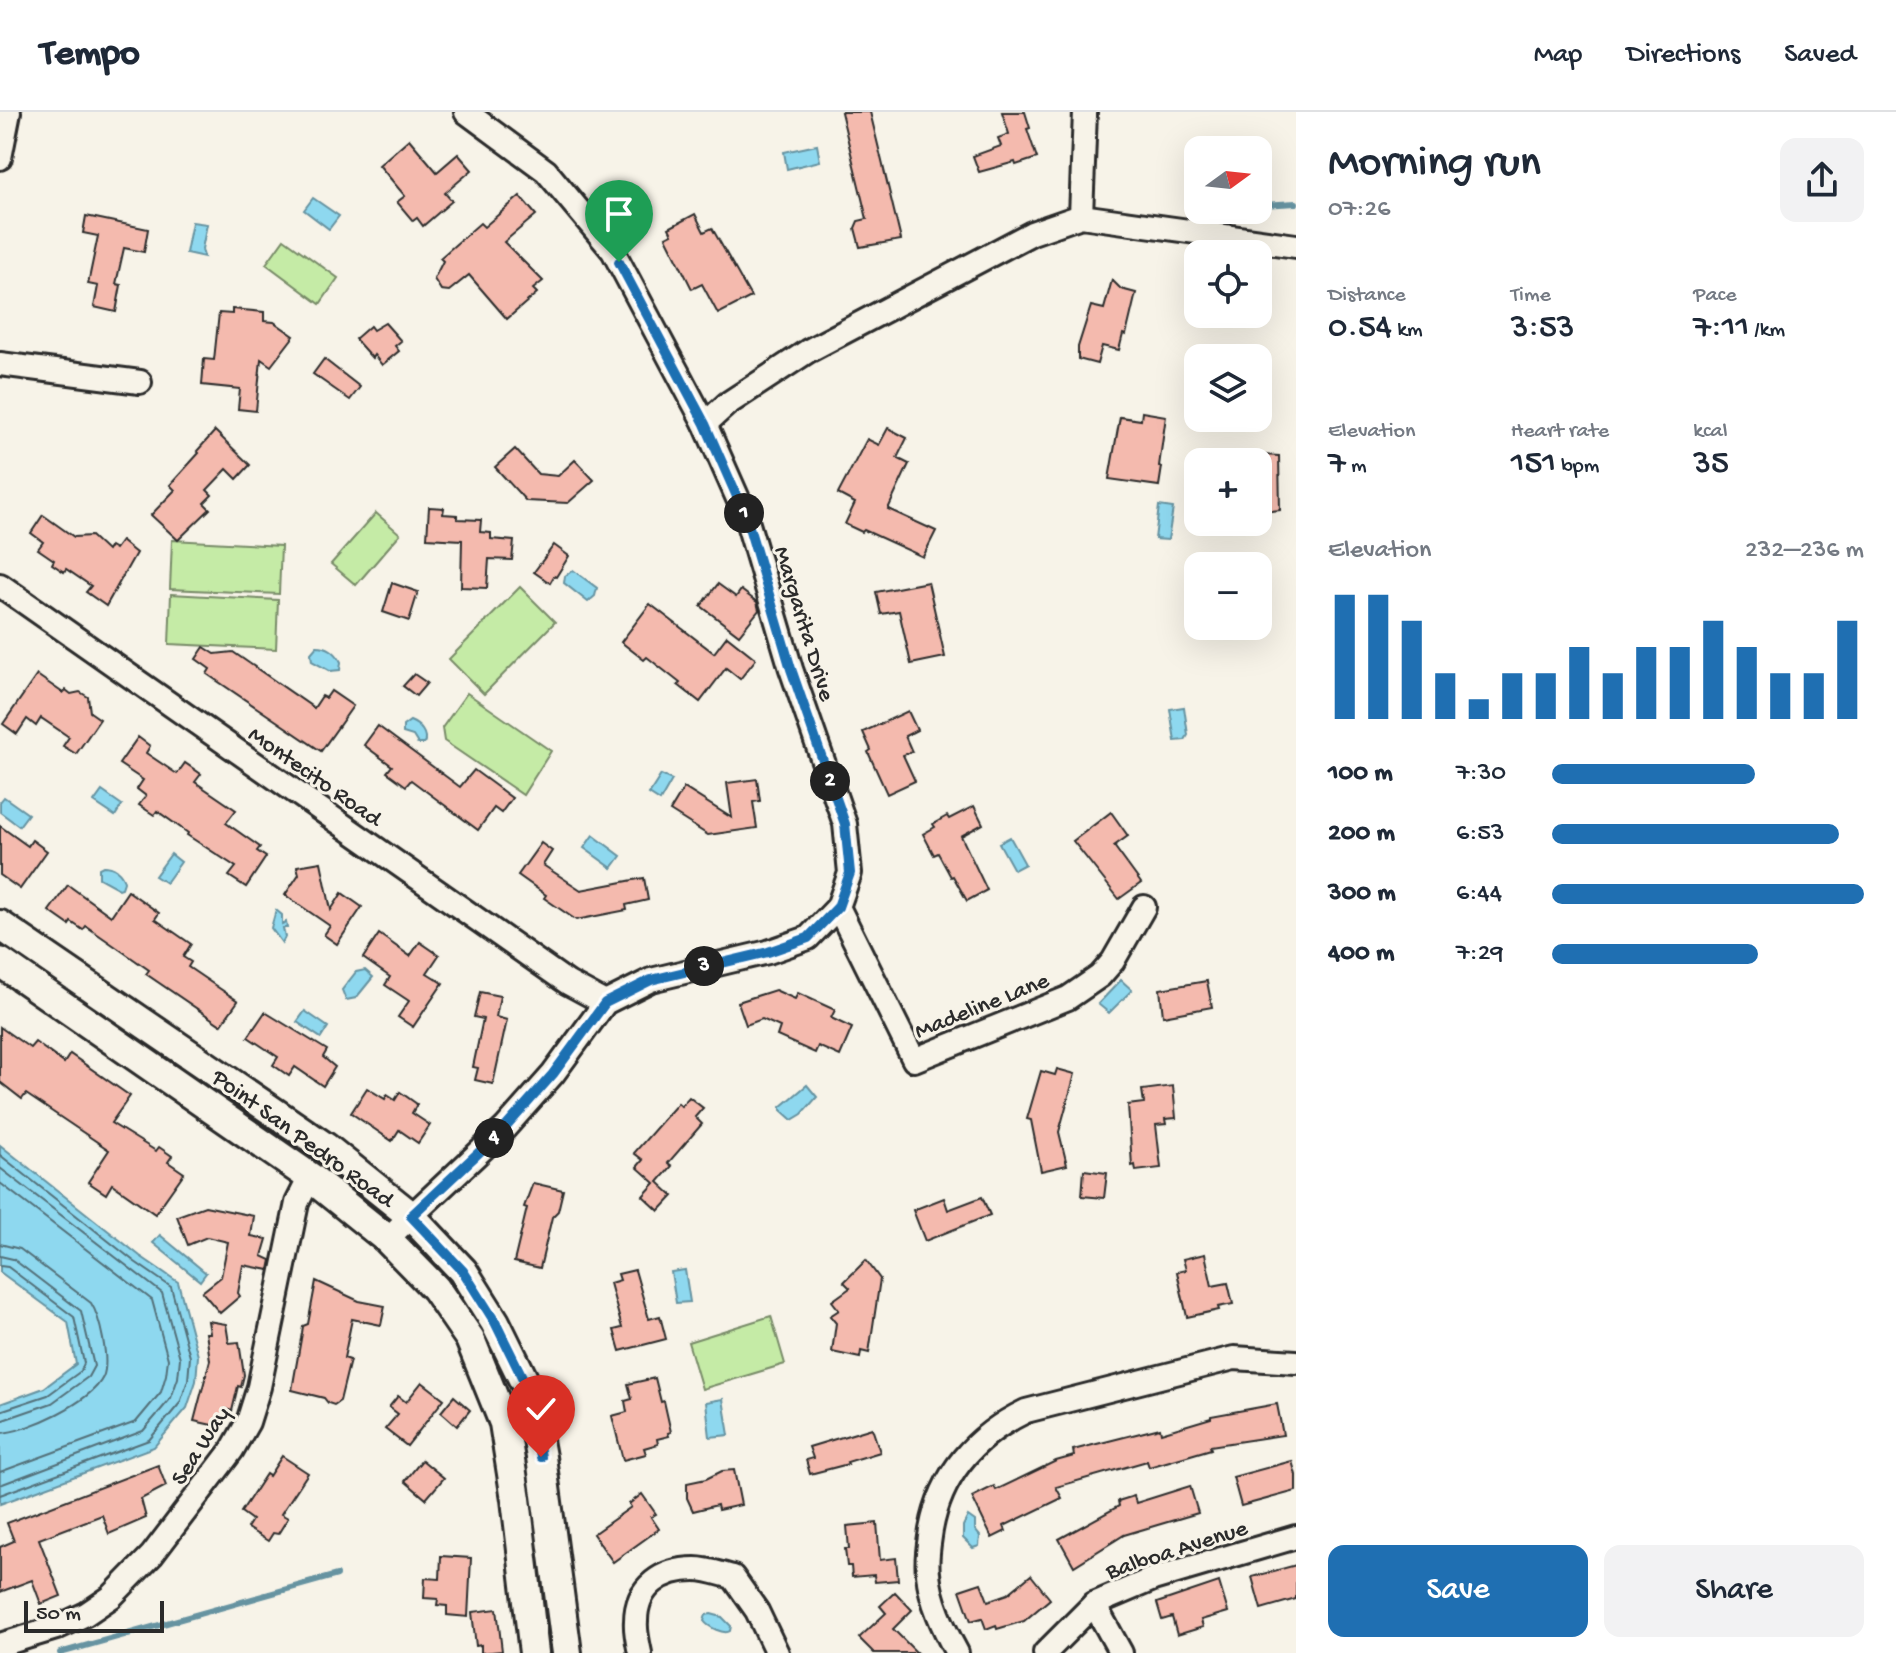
<!DOCTYPE html>
<meta charset="utf-8">
<style>
:root{--surface:#fff;--page:#f2f2f3;--text:#1f2937;--muted:#747a83;--line:#e0e1e3;--accent:#1f6fb2}
body{margin:0;font-family:"Gochi Hand",sans-serif;background:var(--page);color:var(--text);height:100vh;display:flex;flex-direction:column;font-size:30px;white-space:nowrap}
*{box-sizing:border-box;margin:0}
p{font-size:26px;color:var(--muted)}
.icon{flex:none;width:44px;height:44px;fill:none;stroke:currentColor;stroke-width:2;stroke-linecap:round;stroke-linejoin:round}
.map{position:relative;flex:1;overflow:hidden}
.side{display:flex;flex-direction:column;background:var(--surface);width:600px}
.side>*{flex:none}
.needle{width:52px;rotate:75deg}
.buttons{position:absolute;left:1184px;top:24px;display:grid;gap:16px}
.buttons a{display:grid;place-items:center;width:88px;height:88px;border-radius:16px;background:var(--surface);box-shadow:0 8px 32px #0002;font-size:40px}
.scale{position:absolute;left:24px;bottom:20px;width:140px;box-sizing:border-box;padding-left:8px;border:4px solid #2b2b2b;border-top:0;font-size:22px;line-height:28px;white-space:nowrap;color:#2b2b2b;-webkit-text-stroke:6px #f7f3e8;paint-order:stroke}
.pin{position:absolute;display:grid;place-items:center;width:68px;height:68px;color:#fff;margin:-82px -34px;border-radius:50% 50% 50% 0;rotate:-45deg;box-shadow:0 0 8px #0007}
.pin .icon{rotate:45deg}
.km{position:absolute;width:40px;height:40px;margin:-20px;border-radius:50%;background:#222;color:#fff;font-size:22px;line-height:40px;text-align:center}
.round{display:grid;place-items:center;flex:none;width:84px;height:84px;border-radius:16px;background:var(--page)}
.summary{display:flex;align-items:center;justify-content:space-between;height:136px;padding:0 32px}
h1{font-size:44px;font-weight:600;line-height:60px}
.stats{display:grid;grid-template-columns:repeat(3,1fr);gap:12px;height:136px;padding:8px 32px}
.stats div{display:grid;align-content:center}
.stats b{font-size:34px;font-weight:600}
.stats small{font-size:22px;font-weight:400}
.stats p{font-size:22px}
.chart{height:224px;padding:16px 32px}
.chart p{display:flex;justify-content:space-between}
.chart svg{width:100%;height:144px;margin-top:8px;stroke:var(--accent);stroke-width:6}
.primary-button{display:flex;gap:16px;margin-top:auto;padding:16px 32px}
.primary-button a{flex:1;height:92px;border-radius:16px;background:var(--accent);color:#fff;font-size:32px;font-weight:600;line-height:92px;text-align:center}
.primary-button a+a{background:var(--page);color:var(--text)}
ul{padding:0 32px;list-style:none;font-size:26px}
li{display:grid;grid-template-columns:128px 96px 1fr;align-items:center;height:60px}
li i{height:20px;border-radius:10px;background:var(--accent)}
header{display:flex;align-items:center;gap:48px;box-sizing:border-box;height:112px;padding:0 40px;background:var(--surface);border-bottom:2px solid var(--line)}
header strong{font-size:38px}
nav{display:flex;gap:44px;margin-inline-start:auto;font-size:28px}
main{display:flex;flex:1;min-height:0}
.map>svg:first-child{display:block}
.green{fill:#c5eba6;stroke:#788b68;stroke-width:2}
.water{fill:#8ed8ef;stroke:#6693a1;stroke-width:2}
.lines{fill:none;stroke-linecap:round;stroke-linejoin:round}
.shore{stroke:#537079;stroke-width:2}
.stream{stroke:#6693a1;stroke-width:6}
.building{fill:#f4baae;stroke:#2b2b2b;stroke-width:2}
.minor-casing{stroke:#2b2b2b;stroke-width:28}
.major-casing{stroke:#2b2b2b;stroke-width:34}
.minor{stroke:#f7f3e8;stroke-width:22}
.major{stroke:#f7f3e8;stroke-width:28}
.route-casing{stroke:#fff;stroke-width:16}
.route{stroke:#1f6fb2;stroke-width:10}
.labels{text-anchor:middle;stroke-width:6;stroke-linejoin:round;paint-order:stroke}
.street-label{font-size:24px;fill:#2b2b2b;stroke:#f7f3e8}
</style>
<header>
<strong>Tempo</strong>
<nav><a>Map</a><a>Directions</a><a>Saved</a></nav>
</header>
<main>
<div class="map">
<svg width="1296" height="1541" viewBox="0 0 1296 1541">
<rect width="100%" height="100%" fill="#f7f3e8"/>
<filter id="ink" filterUnits="userSpaceOnUse"><feTurbulence type="fractalNoise" baseFrequency=".0125" numOctaves="2"/><feDisplacementMap in="SourceGraphic" scale="16" xChannelSelector="R" yChannelSelector="G"/><feConvolveMatrix kernelMatrix="1 2 1 2 8 2 1 2 1" color-interpolation-filters="sRGB"/></filter>
<g filter="url(#ink)">
<g class="green">
<path d="M284 127 338 166 320 192 266 152Z"/>
<path d="M376 401 400 422 356 473 331 452Z"/>
<path d="M172 428 281 434 279 482 170 477Z"/>
<path d="M520 475 555 510 484 582 449 547Z"/>
<path d="M171 482 278 488 276 537 169 532Z"/>
<path d="M467 581 551 639 523 683 444 629 442 616Z"/>
<path d="M771 1204 785 1252 702 1277 688 1230Z"/>
</g>
<g class="water">
<path d="M817 33 820 49 787 57 784 40Z"/>
<path d="M313 86 339 104 329 117 304 98Z"/>
<path d="M192 110 207 112 202 137 204 145 186 141Z"/>
<path d="M1159 394 1173 396 1168 428 1155 427Z"/>
<path d="M573 458 597 476 595 484 588 490 564 471 565 464Z"/>
<path d="M317 534C328 534 336 540 341 550L340 558 330 559 312 549 311 541Z"/>
<path d="M1184 595 1188 623 1185 628 1175 629 1170 597Z"/>
<path d="M410 609C420 613 428 622 424 632H418L413 624 403 621V614Z"/>
<path d="M661 663 672 668 660 689 649 682Z"/>
<path d="M102 679 122 693 115 704 94 690Z"/>
<path d="M4 685 28 702 19 714 0 700V690Z"/>
<path d="M593 723 621 744 612 756 584 736Z"/>
<path d="M1010 725 1025 752 1014 758 999 731Z"/>
<path d="M171 742 181 750 166 771 155 764Z"/>
<path d="M103 754C114 754 122 760 124 770L122 776 119 777 99 766V756Z"/>
<path d="M276 798 282 803V812L286 810 287 816H283L285 825 282 831 271 816Z"/>
<path d="M365 858 373 865 356 886 346 888 342 878 356 860Z"/>
<path d="M1121 868 1132 878 1109 901 1098 892Z"/>
<path d="M305 899 328 915 321 926 297 910Z"/>
<path d="M807 973 817 985 802 1002 792 1008 781 998V995Z"/>
<path d="M0 1033 140 1144 178 1170 198 1244 196 1269 187 1296 154 1335 0 1392V1292L44 1276 76 1252 68 1210 0 1160Z"/>
<path d="M160 1123 206 1161 200 1169 153 1131Z"/>
<path d="M685 1158 690 1190 676 1191 671 1160Z"/>
<path d="M723 1287 729 1323 710 1325 706 1290Z"/>
<path d="M968 1404 975 1409V1418L980 1424 979 1434 973 1436 963 1426V1414Z"/>
<path d="M711 1502 722 1505 731 1514 730 1519C724 1523 708 1515 704 1509L706 1503Z"/>
</g>
<g class="lines">
<g class="shore">
<path d="M0 1043 135 1150 171 1175 190 1245 188 1268 180 1291 149 1328 0 1383"/>
<path d="M0 1056 162 1181 180 1246 178 1266 171 1286 143 1319 0 1373"/>
<path d="M0 1071 152 1188 168 1247 166 1263 161 1280 136 1310 0 1360"/>
<path d="M0 1132 20 1137 91 1191C100 1205 110 1249 103 1265 91 1290 27 1320 0 1321"/>
<path d="M0 1144 13 1147 81 1199 94 1254 88 1265 52 1291 0 1309"/>
<path d="M0 1154 8 1155 74 1205 84 1251 81 1259 48 1283 0 1299"/>
</g>
<g class="stream">
<path d="M1263 93 1296 91"/>
<path d="M60 1541 337 1463"/>
</g>
</g>
<g class="building">
<path d="M841 0H870L901 128 860 135 855 116 858 109 867 107Z"/>
<path d="M1002 0H1025L1030 16 1027 17 1037 46 1016 53 1015 50 979 60 973 44 1001 34 998 26 1009 22Z"/>
<path d="M409 27 437 60 458 42 472 58 445 81 452 89 423 114 417 106 413 109 397 90 405 84 379 53Z"/>
<path d="M520 84 536 103 504 130 543 169 533 177 537 181 507 207 469 163 449 179 441 178 434 167 443 149 440 146 480 111 484 115Z"/>
<path d="M695 102 704 120 712 116 751 185 718 202 702 172 692 177 666 125 672 122 669 116Z"/>
<path d="M86 104 148 117 144 140 124 136 116 172 121 173 116 200 94 195 98 174 88 172 98 124 83 121Z"/>
<path d="M1112 168 1121 177 1136 181 1126 223 1123 222 1119 238 1102 234 1097 252 1078 247V235L1091 194 1104 197Z"/>
<path d="M232 197 264 200V209L274 210 294 224 271 254 261 247 256 299 238 297 240 277 202 273 204 247 214 248 219 201 232 202Z"/>
<path d="M385 211 401 229 395 234 399 239 382 253 374 243 372 246 355 227 370 214 373 218Z"/>
<path d="M324 247 360 275 350 288 313 262Z"/>
<path d="M1142 300 1166 304 1159 354 1162 355 1159 374 1109 367 1120 305 1141 308Z"/>
<path d="M888 316 907 326 897 346 909 352 888 397 936 419 923 445 864 418 862 420 845 412 855 391 838 382 867 327 879 333Z"/>
<path d="M215 319 250 353 237 367 227 357 207 378 212 383 204 391 210 397 178 428 151 403 175 378 170 373 199 341 197 339Z"/>
<path d="M515 337 538 362 558 364 575 348 594 368 568 391 526 389 495 355Z"/>
<path d="M1261 343 1279 344 1280 398 1262 400Z"/>
<path d="M429 395 444 396 443 402 457 403V407L481 408 480 420 491 421V427L514 429 512 448 489 447 487 476 461 475 462 428 427 426Z"/>
<path d="M43 403 74 425 91 424 107 439 110 434 115 437 121 429 136 441 106 494 86 480 91 474 66 457 64 460 52 452 54 448 38 437 43 430 31 421Z"/>
<path d="M554 433 569 444 556 465 554 464 550 471 534 460Z"/>
<path d="M928 470 945 545 911 552 899 499 881 502 876 480Z"/>
<path d="M392 471 418 480 409 509 383 500Z"/>
<path d="M718 472 736 485 741 478 757 490 759 498 739 523 701 494Z"/>
<path d="M650 492 714 541 727 524 756 547 740 567 726 556 700 590 678 573 680 571 647 545 644 548 621 530Z"/>
<path d="M204 535 215 542 233 540 314 596 322 584 326 586 331 579 353 594 321 639 207 562 210 557 196 547Z"/>
<path d="M414 562 427 571 416 584 403 574Z"/>
<path d="M37 563 63 581 66 578 71 582 80 580 88 585 90 600 100 607 76 642 63 634 69 625 41 606 36 614 27 607 17 622 3 612Z"/>
<path d="M908 599 917 618 905 624 912 640 903 643 915 669 887 682 868 640 871 638 863 620Z"/>
<path d="M378 614 460 675 474 658 512 686 501 701 494 696 478 718 411 668 406 674 387 660 392 654 364 633Z"/>
<path d="M138 625 150 634 146 641 177 662 185 651 201 662 195 670 236 698 226 711 260 735 257 739 266 745 246 775 229 764 236 755 187 723 188 721 157 699 154 703 139 693 146 684 137 677 143 668 119 652Z"/>
<path d="M757 667 760 689 753 690 757 716 708 723 670 699 684 676 732 706 727 671Z"/>
<path d="M974 694 983 712 961 724 987 778 967 789 953 764 951 765 938 741 934 743 923 722 935 715 933 712 947 704 949 707Z"/>
<path d="M1111 700 1128 724 1114 734 1141 771 1119 787 1073 729Z"/>
<path d="M0 714 28 734 32 728 47 739 20 777 0 763Z"/>
<path d="M541 731 552 739 543 753 581 778 644 766 648 788 626 793 627 798 576 808 544 786 546 783 518 763Z"/>
<path d="M321 750 331 798 342 781 362 795 337 832 324 823 330 814 285 783 299 762 297 754Z"/>
<path d="M68 773 111 804 128 779 159 801 155 807 191 832 183 845 191 850 188 855 238 889 221 913 146 862 149 858 86 814 83 818 71 810 69 813 49 799Z"/>
<path d="M379 822 410 844 420 830 439 843 427 861 443 871 413 915 398 905 409 889 385 873 390 865 363 846Z"/>
<path d="M1207 869 1212 895 1163 904 1160 877Z"/>
<path d="M775 878 795 887 798 881 835 898 831 906 852 916 840 944 818 934 815 941 777 924 780 915 762 907 746 913 738 890Z"/>
<path d="M480 880 500 884 496 905 507 908 493 972 475 968 478 956 473 955 483 907 474 905Z"/>
<path d="M265 900 327 938 323 945 335 955 323 974 295 955 289 964 273 953 278 945 248 925Z"/>
<path d="M0 915 30 936 35 930 64 951 70 942 130 984 111 1011 156 1039 159 1035 172 1044 168 1050 184 1061 155 1102 112 1072 106 1082 88 1070 109 1038 26 982 22 987 0 970Z"/>
<path d="M1057 957 1075 962 1059 1020 1067 1053 1041 1059 1031 1008 1027 1007 1041 959 1055 963Z"/>
<path d="M1173 974 1176 1006 1165 1007 1166 1012 1156 1013 1161 1056 1136 1059 1135 1053 1132 1054 1128 993 1144 991 1142 978Z"/>
<path d="M367 976 385 987 387 983 395 988 400 980 417 992 412 1001 430 1013 418 1031 399 1018 392 1029 351 1001Z"/>
<path d="M689 985 703 996 695 1005 702 1012 668 1051 672 1054 658 1070 673 1084 659 1099 643 1084 655 1071 637 1055 643 1048 634 1041 678 991 681 994Z"/>
<path d="M1084 1058 1107 1061 1104 1086 1082 1084Z"/>
<path d="M533 1071 563 1078 558 1099 552 1105 540 1156 514 1150 527 1096 524 1095Z"/>
<path d="M982 1085 990 1103 925 1129 913 1098 944 1086 948 1098Z"/>
<path d="M205 1094 254 1104 251 1124 267 1127 262 1144 271 1148 269 1158 243 1153 238 1181 240 1184 220 1201 202 1180 221 1165 228 1130 207 1125 188 1133 177 1104Z"/>
<path d="M1205 1142 1212 1174 1228 1171 1233 1192 1218 1195 1219 1198 1187 1205 1177 1160 1186 1158 1183 1147Z"/>
<path d="M866 1148 880 1167 869 1241 861 1239 860 1246 832 1240 836 1211 830 1204 839 1198 832 1189 850 1176 844 1170Z"/>
<path d="M635 1158 649 1207 660 1204 666 1227 620 1239 614 1218 622 1216 610 1171 620 1168 618 1162Z"/>
<path d="M316 1169 359 1189 385 1194 381 1213 352 1207 344 1246 350 1248 340 1289 334 1293 328 1291 324 1286 292 1278 302 1221 303 1214 308 1212Z"/>
<path d="M208 1209 226 1212 229 1231 239 1230 244 1263 241 1275 238 1274 232 1299 225 1297 221 1315 194 1309 210 1248 206 1221H210Z"/>
<path d="M655 1266 661 1290 664 1289 671 1320 668 1321 669 1324 657 1327 658 1332 644 1336 646 1342 623 1348 612 1304 627 1300 625 1289 632 1287 628 1272Z"/>
<path d="M422 1270 444 1287 407 1334 385 1317 398 1302 389 1295 398 1284 406 1290Z"/>
<path d="M454 1284 470 1298 457 1314 441 1300Z"/>
<path d="M1277 1292 1283 1323 1210 1334 1211 1337 1149 1355 1147 1349 1056 1375 1062 1386 1004 1414 1006 1419 992 1426 972 1385 994 1374 996 1378 1056 1349 1074 1344 1073 1338 1160 1316 1161 1321 1211 1306V1304Z"/>
<path d="M872 1316 880 1340 847 1350 848 1352 810 1362 806 1348 813 1346 809 1335Z"/>
<path d="M282 1344 308 1361 281 1402 288 1406 278 1422 273 1421 268 1429 247 1416 252 1408 241 1400 266 1362 269 1364Z"/>
<path d="M422 1348 444 1366 426 1387 405 1369Z"/>
<path d="M1292 1349 1296 1363V1379L1241 1394 1233 1365Z"/>
<path d="M158 1353 166 1374 141 1387 146 1406 109 1422 102 1403 39 1427 61 1484 41 1492 32 1468 0 1480V1435L14 1429 7 1411Z"/>
<path d="M734 1358 741 1393 718 1398 717 1393 693 1399 687 1386V1371L706 1367 722 1359Z"/>
<path d="M1190 1374 1198 1401 1124 1423 1074 1454 1059 1427 1119 1394 1118 1389 1134 1384 1136 1391Z"/>
<path d="M642 1382 656 1402 651 1405 659 1417 613 1450 593 1422 631 1395 629 1392Z"/>
<path d="M877 1411 880 1448 896 1446 898 1468 875 1470 874 1463 852 1465 851 1454H847L845 1437H849L847 1414Z"/>
<path d="M441 1444 471 1446 468 1505 447 1503V1494L437 1493 438 1487 424 1486 425 1466 440 1467Z"/>
<path d="M1296 1453V1487L1261 1497 1252 1465Z"/>
<path d="M1031 1463 1050 1487 1024 1509 997 1517 996 1513 986 1517 982 1506 971 1509 960 1478 981 1471 988 1489 1008 1482Z"/>
<path d="M1219 1470 1228 1500 1201 1508 1203 1515 1177 1523 1172 1505 1162 1508 1157 1491Z"/>
<path d="M895 1480 912 1498 893 1517 917 1541H874L859 1526 886 1501 880 1494Z"/>
<path d="M497 1497 502 1539 481 1541V1533L476 1534 472 1500Z"/>
</g>
<g class="lines">
<defs>
<g id="minor">
<path d="M0 46 9 0"/>
<path d="M1081 104 1085 0"/>
<path d="M0 252 140 270"/>
<path d="M705 312 727 292 808 239 1032 121 1081 104 1296 134"/>
<path d="M0 473 568 871 605 891"/>
<path d="M838 795 914 948 1068 886 1100 864 1113 849 1144 795"/>
<path d="M387 1127 505 1016 553 962 605 891 651 868 768 840 808 826 838 795 850 761 845 712 791 557 746 405 705 312 613 139 546 59 466 0"/>
<path d="M1094 1492 1121 1541"/>
<path d="M0 1533 56 1516 86 1502 111 1485 152 1443 232 1338 248 1310 259 1275 297 1091 310 1065"/>
<path d="M640 1541C638 1531 635 1519 636 1509 636 1474 663 1457 695 1457 707 1457 721 1462 733 1465L757 1499 777 1541"/>
<path d="M957 1541C944 1517 930 1489 928 1461 926 1446 929 1432 931 1418 941 1362 976 1323 1026 1299L1234 1246 1296 1250"/>
<path d="M1045 1541 1094 1492 1153 1467 1296 1425"/>
</g>
<g id="major">
<path d="M0 813 325 1035 411 1104 463 1159 495 1210 529 1279 541 1345 567 1541"/>
<path d="M0 850 310 1065 387 1127 435 1176 470 1227 504 1311 516 1387 534 1541"/>
</g>
</defs>
<use href="#minor" class="minor-casing"/>
<use href="#major" class="major-casing"/>
<use href="#minor" class="minor"/>
<use href="#major" class="major"/>
</g>
</g>
<g class="lines" filter="url(#ink)">
<defs>
<path id="route" d="M541 1345 529 1279 495 1210 463 1159 411 1104 505 1016 553 962 605 891 651 868 768 840 808 826 838 795 850 761 845 712 791 557 746 405 705 312 619 150"/>
</defs>
<use href="#route" class="route-casing"/>
<use href="#route" class="route"/>
</g>
<g class="labels">
<g class="street-label">
<text transform="translate(806 511) rotate(73)" y="8">Margarita Drive</text>
<text transform="translate(316 663) rotate(35)" y="8">Montecito Road</text>
<text transform="translate(981 892) rotate(-22)" y="8">Madeline Lane</text>
<text transform="translate(304 1025) rotate(36)" y="8">Point San Pedro Road</text>
<text transform="translate(199 1333) rotate(-57)" y="8">Sea Way</text>
<text transform="translate(1176 1436) rotate(-18)" y="8">Balboa Avenue</text>
</g>
</g>
</svg>
<div class="buttons">
<a><svg class="needle" viewBox="-14 -14 28 28"><path d="M0-13l5 13h-10z" fill="#e53935"/><path d="M0 13l5-13h-10z" fill="#747a83"/></svg></a>
<a><svg class="icon" aria-label="locate" viewBox="0 0 24 24"><circle cx="12" cy="12" r="6"/><path d="M12 2v4M12 18v4M2 12h4M18 12h4"/></svg></a>
<a><svg class="icon" aria-label="layers" viewBox="0 0 24 24"><path d="M12 4l9 5-9 5-9-5zM3 14l9 5 9-5"/></svg></a>
<a>+</a>
<a>−</a>
</div>
<div class="scale">50 m</div>
<div class="pin" style="left:619px;top:150px;background:#1e9e55"><svg class="icon" aria-label="arrive" viewBox="0 0 24 24"><path d="M6 21V4h12l-3 4 3 4H6"/></svg></div>
<div class="pin" style="left:541px;top:1345px;background:#d93025"><svg class="icon" aria-label="check" viewBox="0 0 24 24"><path d="M5 12l5 5 9-10"/></svg></div>
<b class="km" style="left:744px;top:401px">1</b>
<b class="km" style="left:830px;top:669px">2</b>
<b class="km" style="left:704px;top:854px">3</b>
<b class="km" style="left:494px;top:1026px">4</b>
</div>
<section class="side">
<div class="summary"><div><h1>Morning run</h1><p>07:26</p></div><a class="round"><svg class="icon" aria-label="share" viewBox="0 0 24 24"><path d="M12 15V3M7 8l5-5 5 5M5 13v7h14v-7"/></svg></a></div>
<div class="stats">
<div><p>Distance</p><b>0.54<small> km</small></b></div>
<div><p>Time</p><b>3:53</b></div>
<div><p>Pace</p><b>7:11<small> /km</small></b></div>
</div>
<div class="stats">
<div><p>Elevation</p><b>7<small> m</small></b></div>
<div><p>Heart rate</p><b>151<small> bpm</small></b></div>
<div><p>kcal</p><b>35</b></div>
</div>
<div class="chart"><p><span>Elevation</span>232–236 m</p>
<svg viewBox="0 0 160 44" preserveAspectRatio="none"><path d="M5 44V6M15 44V6M25 44V14M35 44V30M45 44V38M55 44V30M65 44V30M75 44V22M85 44V30M95 44V22M105 44V22M115 44V14M125 44V22M135 44V30M145 44V30M155 44V14"/></svg>
</div>
<ul>
<li><b>100 m</b>7:30<i style="width:65%"></i></li>
<li><b>200 m</b>6:53<i style="width:92%"></i></li>
<li><b>300 m</b>6:44<i style="width:100%"></i></li>
<li><b>400 m</b>7:29<i style="width:66%"></i></li>
</ul>
<div class="primary-button"><a>Save</a><a>Share</a></div>
</section>
</main>
